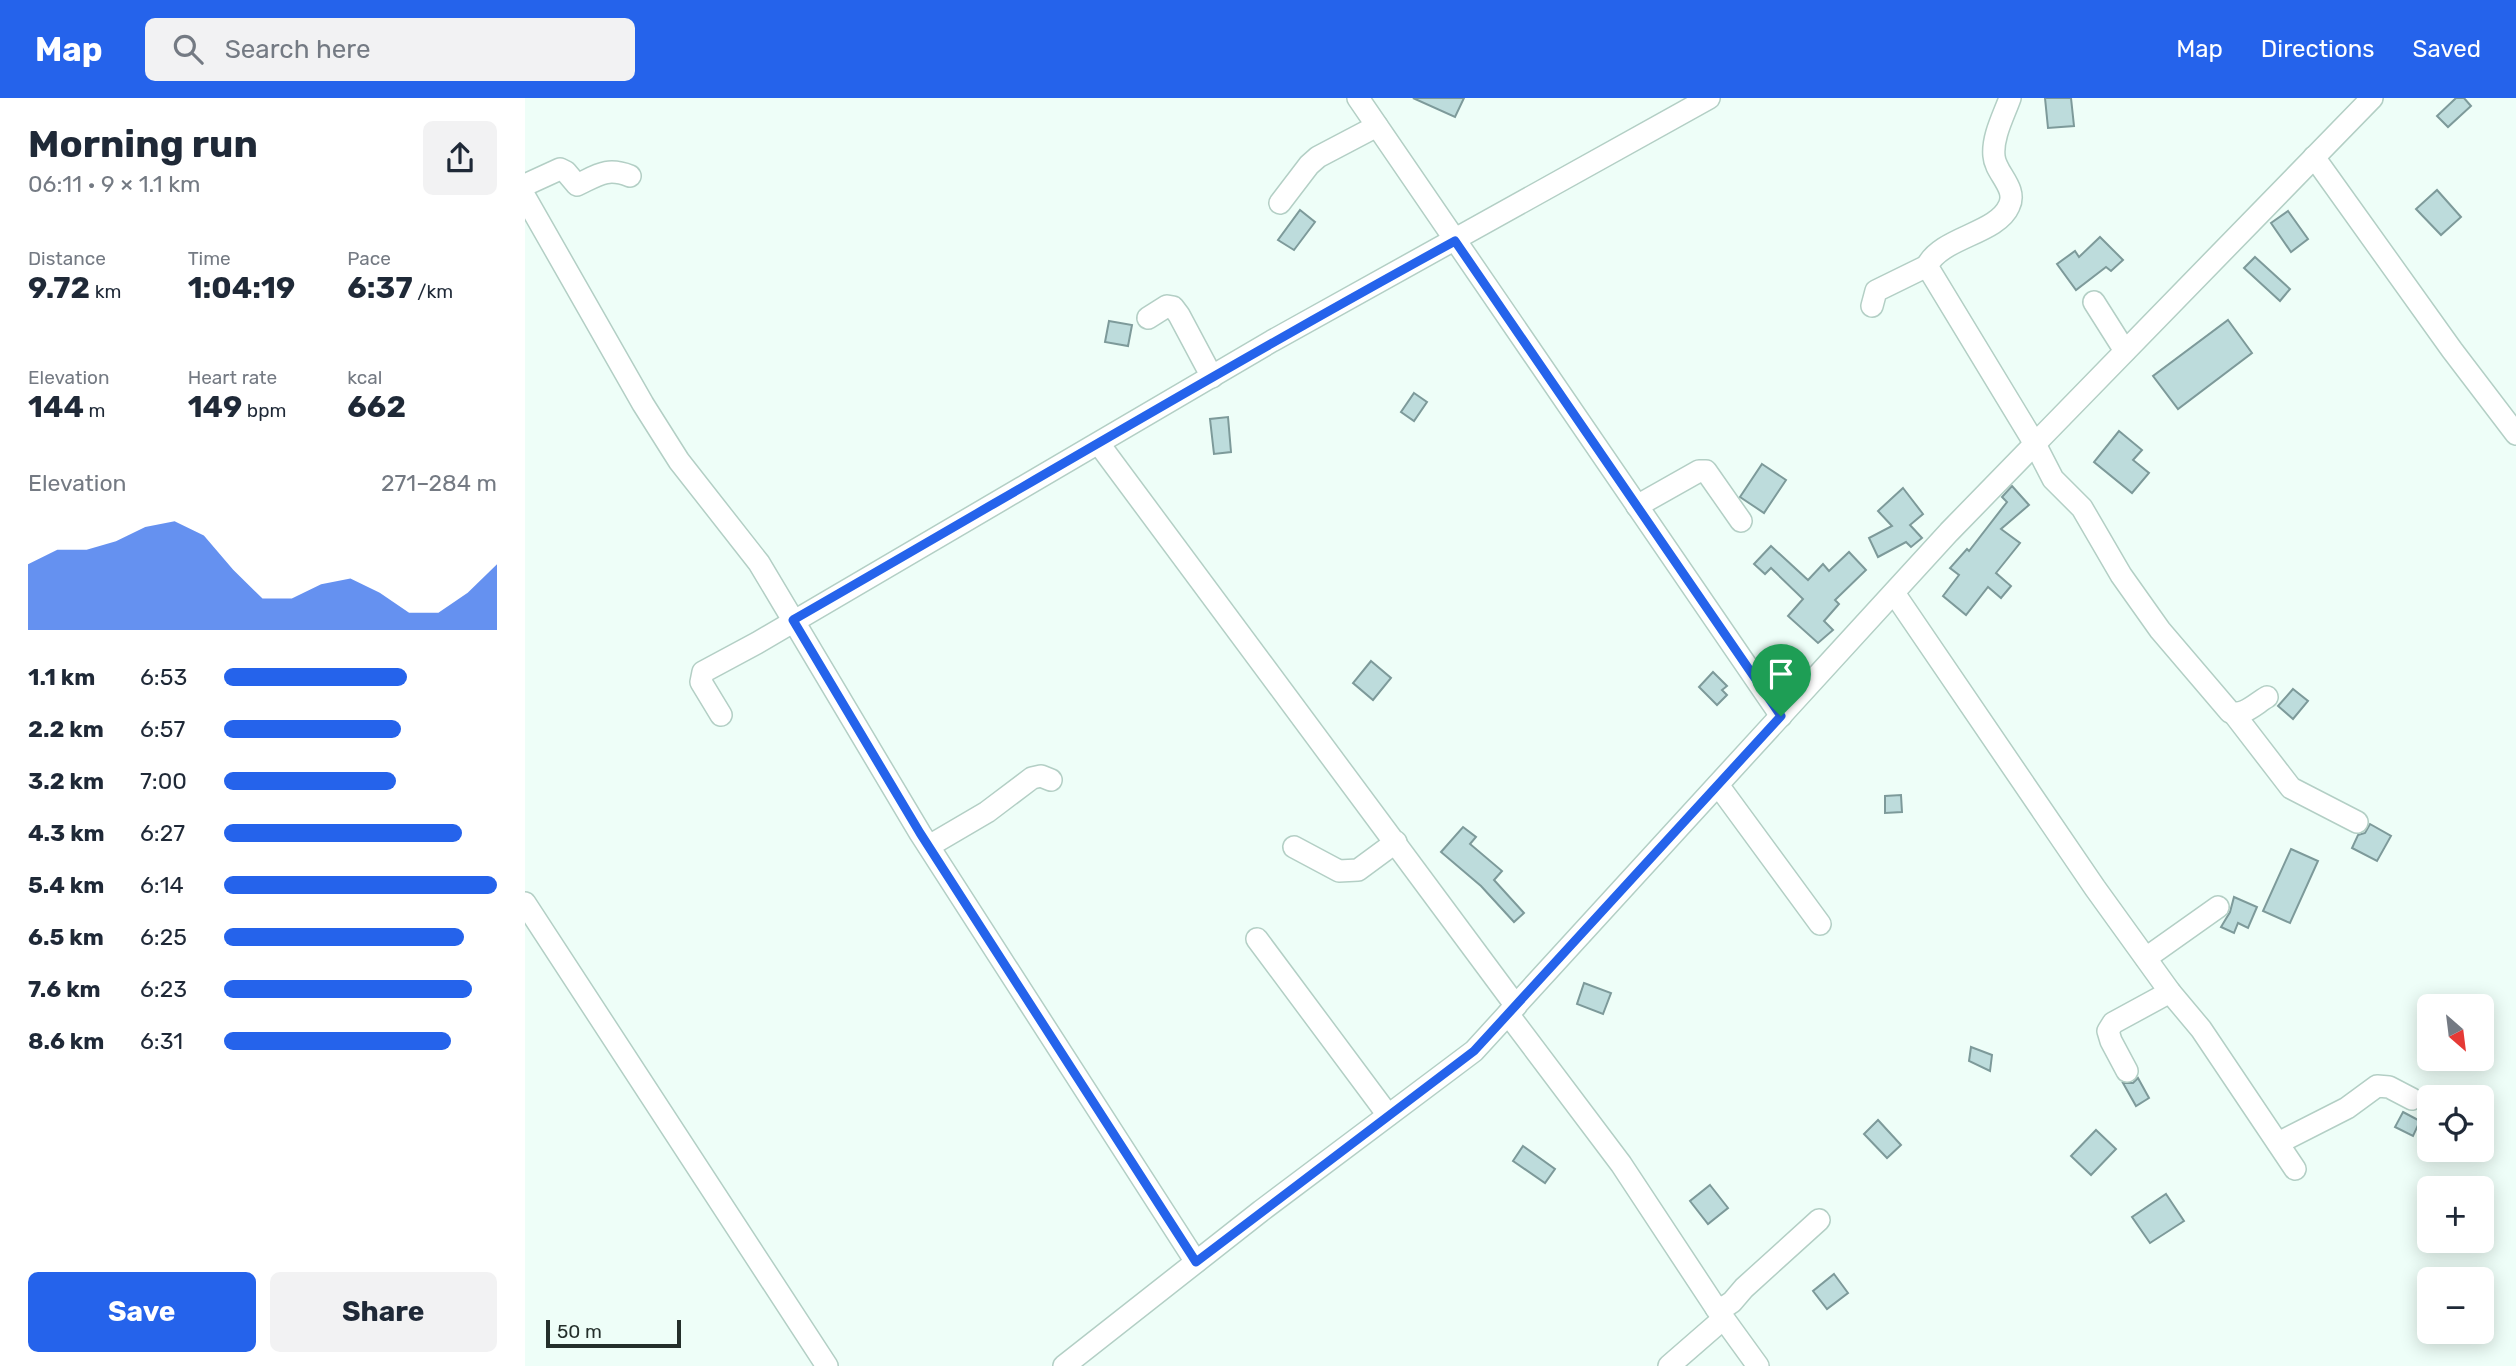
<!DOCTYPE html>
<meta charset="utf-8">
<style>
:root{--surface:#fff;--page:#f2f2f3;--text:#1f2937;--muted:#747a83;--accent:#2563eb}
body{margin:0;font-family:Rubik,sans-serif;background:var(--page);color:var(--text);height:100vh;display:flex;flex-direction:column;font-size:26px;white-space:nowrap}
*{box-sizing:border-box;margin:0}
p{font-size:23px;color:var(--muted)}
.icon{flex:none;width:38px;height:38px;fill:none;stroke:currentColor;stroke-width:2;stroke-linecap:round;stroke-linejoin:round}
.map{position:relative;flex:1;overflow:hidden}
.side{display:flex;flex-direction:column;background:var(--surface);width:525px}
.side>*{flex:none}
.needle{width:46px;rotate:152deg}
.fabs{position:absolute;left:1892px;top:896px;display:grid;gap:14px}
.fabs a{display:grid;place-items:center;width:77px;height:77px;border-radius:10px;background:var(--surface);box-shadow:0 4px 18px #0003;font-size:35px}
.scale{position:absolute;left:21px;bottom:18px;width:135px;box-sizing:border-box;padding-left:7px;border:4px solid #242f2b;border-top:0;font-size:19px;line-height:24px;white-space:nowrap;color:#242f2b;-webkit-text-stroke:5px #eefef8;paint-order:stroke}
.pin{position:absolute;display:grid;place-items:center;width:60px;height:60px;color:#fff;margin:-72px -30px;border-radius:50% 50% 50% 0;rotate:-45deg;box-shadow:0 0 7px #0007}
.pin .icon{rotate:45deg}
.round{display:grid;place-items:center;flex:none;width:74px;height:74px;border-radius:10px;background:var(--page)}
.headline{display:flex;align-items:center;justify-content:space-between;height:119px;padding:0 28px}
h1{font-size:38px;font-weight:700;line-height:52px}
.metrics{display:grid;grid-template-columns:repeat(3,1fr);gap:10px;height:119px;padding:7px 28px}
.metrics div{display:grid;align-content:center}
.metrics b{font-size:30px;font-weight:700}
.metrics small{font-size:19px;font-weight:400}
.metrics p{font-size:19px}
.chart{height:196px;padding:14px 28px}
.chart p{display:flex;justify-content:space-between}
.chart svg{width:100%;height:126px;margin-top:7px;fill:var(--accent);opacity:.7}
.cta{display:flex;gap:14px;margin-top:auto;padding:14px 28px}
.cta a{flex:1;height:80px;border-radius:10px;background:var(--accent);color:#fff;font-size:28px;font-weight:700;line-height:80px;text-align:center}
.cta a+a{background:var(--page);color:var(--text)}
ul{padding:0 28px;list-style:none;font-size:23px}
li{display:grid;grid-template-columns:112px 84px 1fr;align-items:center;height:52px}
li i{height:18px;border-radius:9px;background:var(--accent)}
header{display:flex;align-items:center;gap:42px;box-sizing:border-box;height:98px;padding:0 35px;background:var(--accent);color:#fff}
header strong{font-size:33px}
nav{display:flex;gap:38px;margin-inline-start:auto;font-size:24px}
.search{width:490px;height:63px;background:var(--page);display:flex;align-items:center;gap:18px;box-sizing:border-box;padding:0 24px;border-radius:10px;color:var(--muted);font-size:26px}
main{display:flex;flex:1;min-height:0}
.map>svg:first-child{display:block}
.building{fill:#bddcdc;stroke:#7d9a9a;stroke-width:2}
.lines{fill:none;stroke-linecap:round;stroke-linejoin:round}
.street-casing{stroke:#b3cfc5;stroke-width:24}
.street{stroke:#fff;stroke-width:21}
.route-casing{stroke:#fff;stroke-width:14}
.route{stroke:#2563eb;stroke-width:9}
</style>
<header>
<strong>Map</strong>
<div class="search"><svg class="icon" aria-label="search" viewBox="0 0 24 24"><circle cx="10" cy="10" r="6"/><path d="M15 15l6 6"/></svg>Search here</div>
<nav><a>Map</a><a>Directions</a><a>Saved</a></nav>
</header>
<main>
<section class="side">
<div class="headline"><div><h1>Morning run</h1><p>06:11 · 9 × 1.1 km</p></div><a class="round"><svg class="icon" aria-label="share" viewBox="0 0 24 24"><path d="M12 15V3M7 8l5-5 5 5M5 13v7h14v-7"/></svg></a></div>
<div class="metrics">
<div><p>Distance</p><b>9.72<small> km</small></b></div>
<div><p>Time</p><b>1:04:19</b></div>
<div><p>Pace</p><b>6:37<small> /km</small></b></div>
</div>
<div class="metrics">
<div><p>Elevation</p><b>144<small> m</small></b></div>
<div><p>Heart rate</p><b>149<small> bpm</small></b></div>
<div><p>kcal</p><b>662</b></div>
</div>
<div class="chart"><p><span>Elevation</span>271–284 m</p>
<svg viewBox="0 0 160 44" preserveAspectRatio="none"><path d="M0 44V21L10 16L20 16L30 13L40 8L50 6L60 11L70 23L80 33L90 33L100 28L110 26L120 31L130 38L140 38L150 31L160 21V44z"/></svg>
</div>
<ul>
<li><b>1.1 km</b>6:53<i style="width:67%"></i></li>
<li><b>2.2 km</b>6:57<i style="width:65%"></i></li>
<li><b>3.2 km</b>7:00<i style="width:63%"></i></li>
<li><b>4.3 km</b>6:27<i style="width:87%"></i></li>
<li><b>5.4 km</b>6:14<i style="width:100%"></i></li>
<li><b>6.5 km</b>6:25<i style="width:88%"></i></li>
<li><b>7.6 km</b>6:23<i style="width:91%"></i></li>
<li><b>8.6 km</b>6:31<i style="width:83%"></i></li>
</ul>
<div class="cta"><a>Save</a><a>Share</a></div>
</section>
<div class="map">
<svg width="1991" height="1268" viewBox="0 0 1991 1268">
<rect width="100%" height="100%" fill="#eefef8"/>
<g class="building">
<path d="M888 0H939L930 19Z"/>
<path d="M1520 0H1546L1549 28 1523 30Z"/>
<path d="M1931 0H1939L1946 8 1923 29 1912 18Z"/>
<path d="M1912 92 1936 119 1916 137 1891 111Z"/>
<path d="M775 112 790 124 769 152 753 142Z"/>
<path d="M1763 113 1783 141 1766 154 1746 125Z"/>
<path d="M1575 139 1598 162 1586 173 1581 169 1551 192 1532 166 1550 153 1554 159Z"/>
<path d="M1730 159 1765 191 1755 203 1719 170Z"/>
<path d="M1703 222 1727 255 1653 311 1628 278Z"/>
<path d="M584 223 607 227 603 248 580 244Z"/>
<path d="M889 295 902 304 889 323 876 314Z"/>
<path d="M703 319 706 354 689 356 685 321Z"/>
<path d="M1594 333 1617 352 1608 362 1624 375 1607 395 1569 364Z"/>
<path d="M1237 366 1261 382 1239 415 1215 399Z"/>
<path d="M1487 388 1504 407 1476 431 1495 445 1471 475 1486 488 1476 500 1463 489 1441 517 1418 498 1434 477 1425 470 1442 451 1444 453 1482 404 1477 399Z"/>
<path d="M1378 390 1398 416 1385 427 1397 440 1386 449 1381 444 1353 459 1344 440 1367 428 1353 413Z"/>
<path d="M1246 448 1283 482 1298 466 1304 473 1324 454 1341 472 1310 502 1314 506 1299 523 1308 532 1293 545 1263 518 1278 501 1246 470 1240 476 1229 466Z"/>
<path d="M846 563 866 580 848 602 828 585Z"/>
<path d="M1188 574 1202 588 1197 592 1202 597 1192 607 1174 589Z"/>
<path d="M1768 591 1783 603 1768 621 1753 608Z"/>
<path d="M1376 697 1377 714 1360 715V698Z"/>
<path d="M1845 726 1866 738 1852 763 1827 750 1833 737 1840 735Z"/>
<path d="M938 729 951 739 945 746 977 773 969 782 999 815 989 824 956 788 916 754Z"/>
<path d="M1766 751 1793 763 1765 825 1738 813Z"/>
<path d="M1709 799 1732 809 1723 830 1713 825 1709 835 1696 829 1705 814Z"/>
<path d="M1059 885 1086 895 1078 916 1052 906Z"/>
<path d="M1446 949 1467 957 1465 973 1444 963Z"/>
<path d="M1613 980 1624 1000 1611 1008 1598 985H1608Z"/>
<path d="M1878 1014 1895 1023 1888 1038 1870 1029Z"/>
<path d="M1353 1022 1376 1047 1362 1060 1339 1036Z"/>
<path d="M1571 1032 1591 1051 1566 1077 1546 1058Z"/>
<path d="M998 1048 1030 1071 1020 1085 988 1063Z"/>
<path d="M1185 1087 1203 1110 1183 1126 1165 1103Z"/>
<path d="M1641 1096 1659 1123 1625 1145 1607 1119Z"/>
<path d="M1309 1176 1323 1195 1302 1211 1288 1193Z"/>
</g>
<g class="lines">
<defs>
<g id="street">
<path d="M833 0 1256 618"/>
<path d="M1485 0C1479 17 1467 39 1469 58 1470 75 1493 90 1484 108 1472 136 1416 139 1402 168L1510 346 1528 381 1557 410 1596 477 1635 532 1705 614C1718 619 1730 606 1742 599"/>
<path d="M1789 59 1927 252 1991 336"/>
<path d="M0 87 35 71 41 74 52 87C73 77 82 69 105 78"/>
<path d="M0 99 118 306 154 363 234 465 395 735 671 1164"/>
<path d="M755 105 784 67 793 59 852 28"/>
<path d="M1569 204 1600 253"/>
<path d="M1347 208 1351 193 1402 168"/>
<path d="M623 220 642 208 648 209 654 217 687 279"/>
<path d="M574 346 991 908"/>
<path d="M1112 408 1174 373H1181L1216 423"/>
<path d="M1369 495 1570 790 1645 894 1676 931 1770 1071"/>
<path d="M1709 616 1766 690 1832 724"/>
<path d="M196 617 176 584 178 574 232 545 747 243 1184 0"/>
<path d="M1193 687 1295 826"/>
<path d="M404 748 462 714 507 680 516 678 526 682"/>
<path d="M769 749 814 773 833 772 871 744"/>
<path d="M0 805 302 1268"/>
<path d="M732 841 863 1017"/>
<path d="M1621 860 1693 809"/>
<path d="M983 916 1096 1066 1191 1210 1233 1268"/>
<path d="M1602 973 1586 943 1583 933 1588 925 1645 894"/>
<path d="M1753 1045 1822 1010 1852 988 1864 989 1887 1001"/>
<path d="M1191 1210 1201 1208 1207 1204 1219 1190 1294 1122"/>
<path d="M539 1268 736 1113 949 953 1424 434 1847 0"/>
<path d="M1144 1268 1198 1221"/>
</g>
</defs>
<use href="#street" class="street-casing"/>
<use href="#street" class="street"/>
</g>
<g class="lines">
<defs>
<path id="route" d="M930 143 1256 618 949 953 671 1164 395 735 268 522C489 395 707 265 930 143Z"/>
</defs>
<use href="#route" class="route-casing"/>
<use href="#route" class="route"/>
</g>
</svg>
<div class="fabs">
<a><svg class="needle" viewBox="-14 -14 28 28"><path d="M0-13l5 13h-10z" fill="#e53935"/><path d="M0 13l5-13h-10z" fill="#747a83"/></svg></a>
<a><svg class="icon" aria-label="locate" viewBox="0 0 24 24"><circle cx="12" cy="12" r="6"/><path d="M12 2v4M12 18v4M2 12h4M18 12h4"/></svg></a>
<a>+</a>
<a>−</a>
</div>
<div class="scale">50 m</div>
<div class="pin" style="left:1256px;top:618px;background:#1e9e55"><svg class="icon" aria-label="arrive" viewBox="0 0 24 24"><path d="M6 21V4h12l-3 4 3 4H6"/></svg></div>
</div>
</main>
